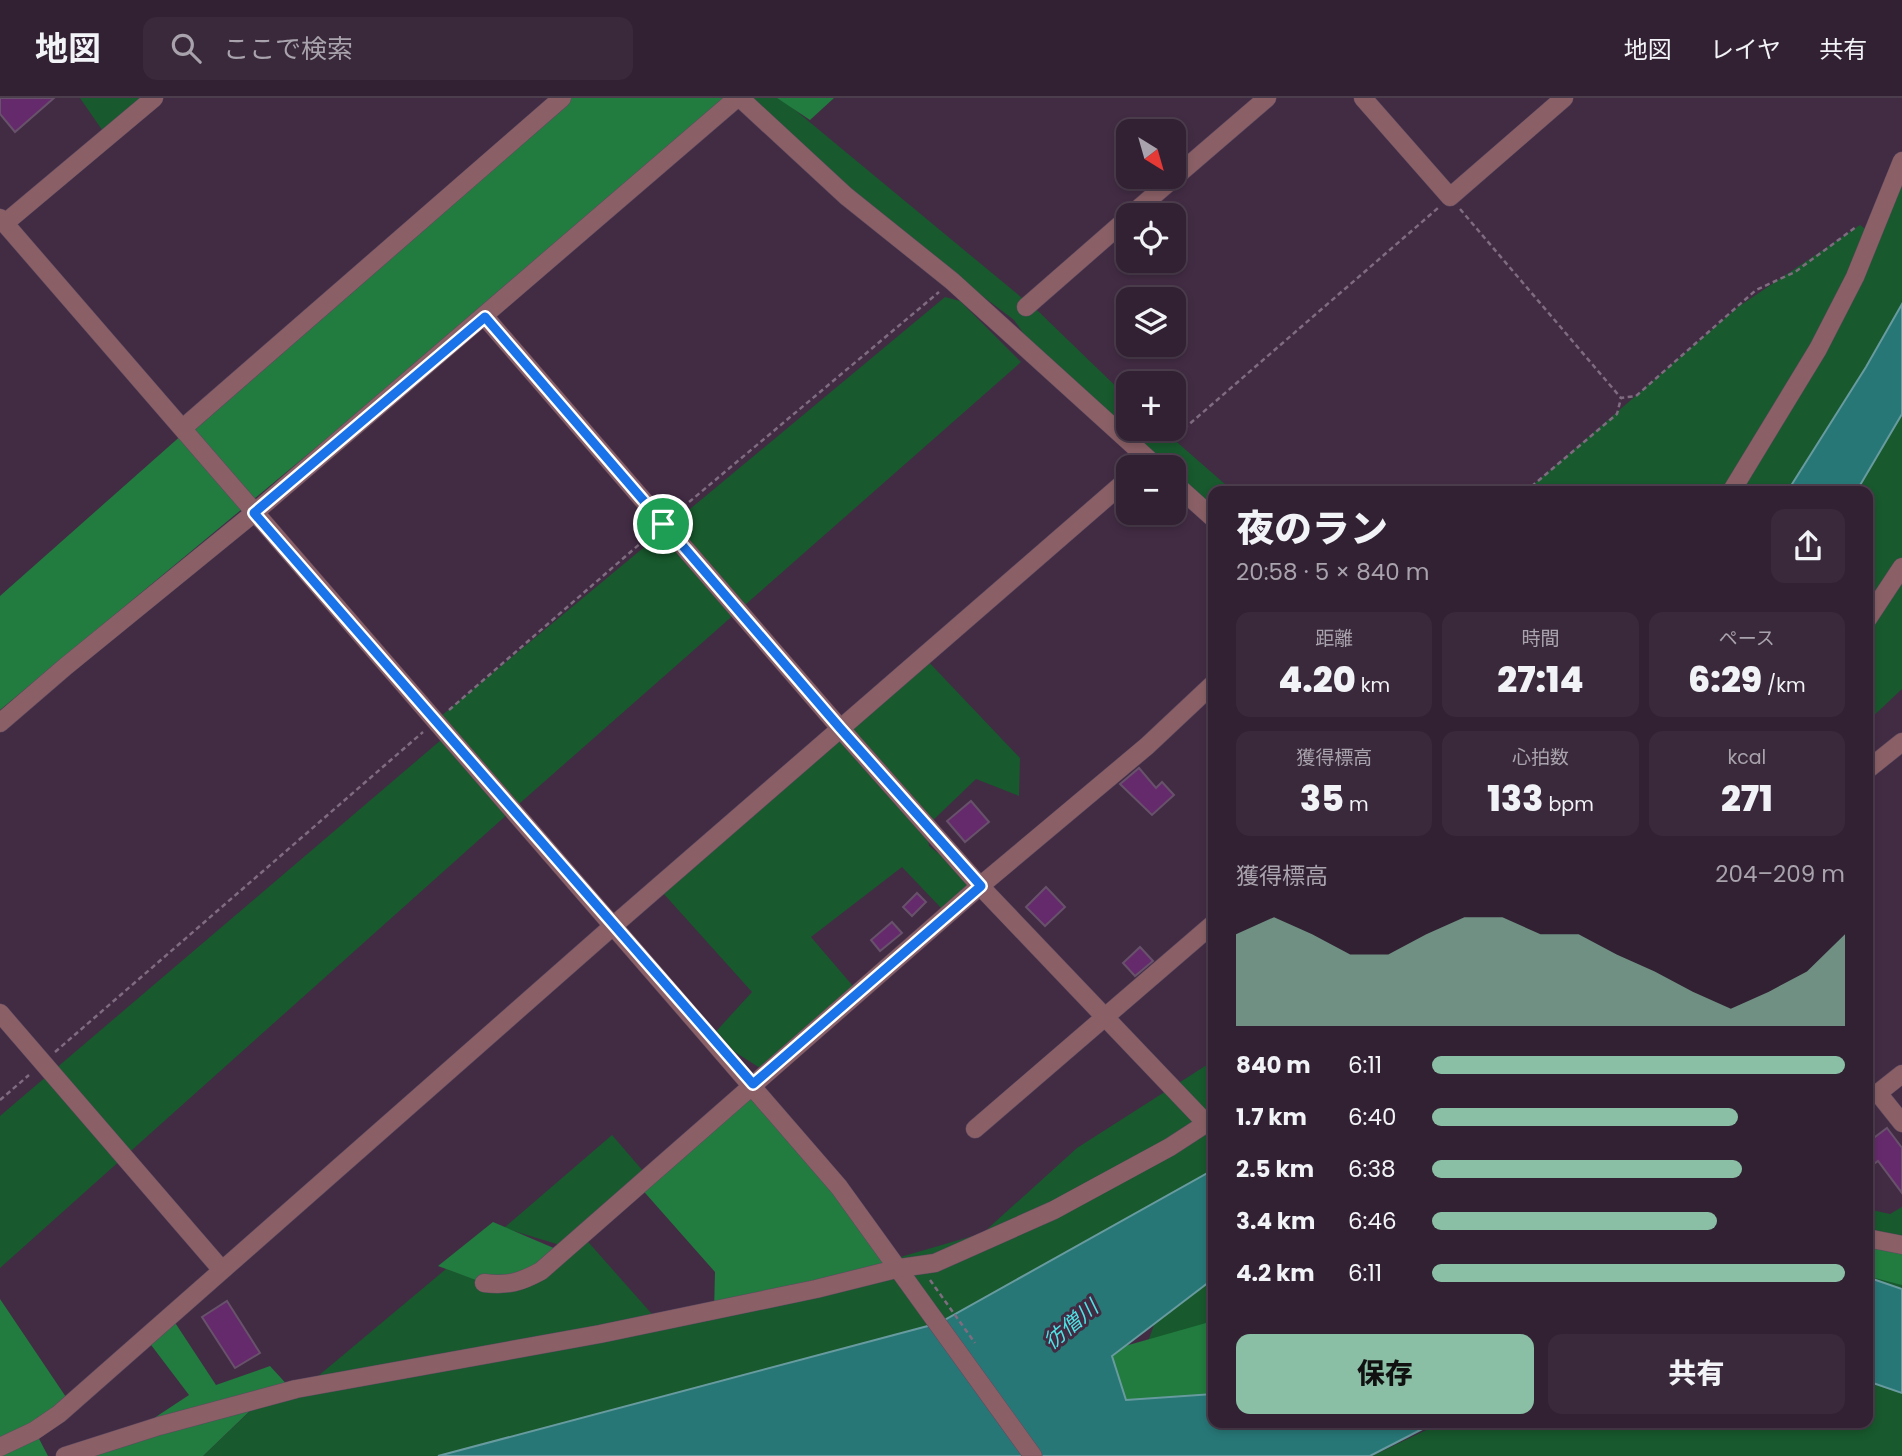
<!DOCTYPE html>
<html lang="ja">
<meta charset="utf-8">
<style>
:root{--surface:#322133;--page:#3a293b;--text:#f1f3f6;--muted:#a8a3ac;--line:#4d3e4e;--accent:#8abfa5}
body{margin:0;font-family:Poppins,"Noto Sans JP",sans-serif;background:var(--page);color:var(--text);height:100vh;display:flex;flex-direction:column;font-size:26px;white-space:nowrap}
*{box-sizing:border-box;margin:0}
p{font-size:23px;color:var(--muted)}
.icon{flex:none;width:38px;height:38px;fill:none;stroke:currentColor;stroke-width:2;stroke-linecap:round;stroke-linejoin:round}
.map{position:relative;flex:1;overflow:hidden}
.panel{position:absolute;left:1208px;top:388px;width:665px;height:942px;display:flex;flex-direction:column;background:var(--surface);border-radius:14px;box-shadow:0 4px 10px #0003,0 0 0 2px var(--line)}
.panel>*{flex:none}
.needle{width:46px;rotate:143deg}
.buttons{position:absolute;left:1116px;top:21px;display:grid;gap:14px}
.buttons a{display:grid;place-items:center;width:70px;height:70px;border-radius:14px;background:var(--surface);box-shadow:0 4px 10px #0003,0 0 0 2px var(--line);font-size:35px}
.pin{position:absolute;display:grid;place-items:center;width:60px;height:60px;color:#fff;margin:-30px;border:4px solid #fff;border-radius:50%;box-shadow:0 2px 7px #0007}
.round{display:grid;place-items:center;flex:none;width:74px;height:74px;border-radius:14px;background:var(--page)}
.overview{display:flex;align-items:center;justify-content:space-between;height:119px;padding:0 28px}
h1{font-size:38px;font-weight:800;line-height:52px}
.figures{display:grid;grid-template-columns:repeat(3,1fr);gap:10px;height:119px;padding:7px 28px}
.figures div{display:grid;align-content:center;border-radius:14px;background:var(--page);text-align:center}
.figures b{font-size:35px;font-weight:800}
.figures small{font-size:19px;font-weight:400}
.figures p{font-size:19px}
.chart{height:196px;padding:14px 28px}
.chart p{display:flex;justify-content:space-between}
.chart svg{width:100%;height:126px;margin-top:7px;fill:var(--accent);opacity:.7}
.primary-button{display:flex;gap:14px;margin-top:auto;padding:14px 28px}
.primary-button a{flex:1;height:80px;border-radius:14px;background:var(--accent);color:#111;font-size:28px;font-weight:800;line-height:80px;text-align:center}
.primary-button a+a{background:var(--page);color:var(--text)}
ul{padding:0 28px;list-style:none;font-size:23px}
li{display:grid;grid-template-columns:112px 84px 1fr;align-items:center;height:52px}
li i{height:18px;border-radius:9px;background:var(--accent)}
header{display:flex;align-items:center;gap:42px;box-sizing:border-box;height:98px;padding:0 35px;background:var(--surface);border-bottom:2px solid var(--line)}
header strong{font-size:33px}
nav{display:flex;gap:38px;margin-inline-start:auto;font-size:24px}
.search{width:490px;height:63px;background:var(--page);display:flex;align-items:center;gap:18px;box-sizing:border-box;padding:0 24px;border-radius:14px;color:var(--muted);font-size:26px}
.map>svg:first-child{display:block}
.green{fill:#18592d}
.forest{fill:#227b3f}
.water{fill:#287777;stroke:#689ba0;stroke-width:2}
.building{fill:#652a6c;stroke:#68516a;stroke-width:2}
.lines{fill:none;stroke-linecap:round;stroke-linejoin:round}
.minor-casing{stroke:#604b62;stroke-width:19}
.path{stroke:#7f6c81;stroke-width:2.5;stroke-dasharray:5 3.5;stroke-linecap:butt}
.minor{stroke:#8a6066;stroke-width:18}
.route-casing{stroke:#fff;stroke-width:14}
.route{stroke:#1a73e8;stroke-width:9}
.labels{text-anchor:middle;stroke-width:6;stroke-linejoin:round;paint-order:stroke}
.water-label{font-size:21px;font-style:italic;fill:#4ee3e4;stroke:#422c44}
</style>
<header>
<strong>地図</strong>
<div class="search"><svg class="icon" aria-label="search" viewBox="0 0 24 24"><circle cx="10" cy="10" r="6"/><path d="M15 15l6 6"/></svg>ここで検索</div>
<nav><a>地図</a><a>レイヤ</a><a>共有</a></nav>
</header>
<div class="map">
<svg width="1902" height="1358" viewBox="0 0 1902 1358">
<rect width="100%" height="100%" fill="#422c44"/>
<g class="green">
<path d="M80 0H154L107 39Z"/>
<path d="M740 0H777L789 7 1039 214 1129 301V331H1162L1234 394H1213V418L1174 383V369H1159L1045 266 1014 222 827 80Z"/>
<path d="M1902 63V591L1867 624V394H1525L1738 209 1860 127 1872 136Z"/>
<path d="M945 199 960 203 1021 264 511 713 0 1170V1018L441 642 435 623Z"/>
<path d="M923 558 1020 660 1019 698 976 681 927 728 929 748 980 788 942 811 902 769 811 839 858 894 760 970 711 939 752 894 663 795Z"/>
<path d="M1213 963V1283L1126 1303 1154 1227 1126 1121 939 1225 469 1358H203L265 1299 305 1289 446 1171 500 1190 582 1137 659 1224 725 1210 983 1135 1077 1050Z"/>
<path d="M612 1037 643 1073 560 1147 504 1130Z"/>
<path d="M1902 1109V1358H1372L1441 1325H1867V1111L1890 1116Z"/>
</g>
<g class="forest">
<path d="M562 0H737L0 612V498Z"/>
<path d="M777 0H834L810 22Z"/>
<path d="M753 986 900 1170 714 1213 715 1174 639 1088Z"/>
<path d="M493 1124 563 1154 535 1176 484 1185 438 1168Z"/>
<path d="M1867 1140 1902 1147V1187L1867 1178Z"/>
<path d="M0 1201 70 1305 35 1333 48 1358H0Z"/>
<path d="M170 1217 216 1287 270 1268 292 1292 255 1308 203 1358H65L127 1338 189 1297 145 1239Z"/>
<path d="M1213 1223V1296L1126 1303 1112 1258 1125 1248Z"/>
</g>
<g class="water">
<path d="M1902 206V316L1856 394H1787L1866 269Z"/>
<path d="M1213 1072V1181L1112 1258 1126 1302 1213 1296V1325H1434L1370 1358H438L939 1225Z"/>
<path d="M1867 1179 1902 1191V1295L1867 1283Z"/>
</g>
<g class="building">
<path d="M0 0H54L15 34 0 16Z"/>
<path d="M1139 670 1156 690 1162 684 1174 697 1152 717 1120 686Z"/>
<path d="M971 703 989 724 965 744 947 723Z"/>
<path d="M1046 789 1065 809 1045 828 1026 809Z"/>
<path d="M917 795 926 804 912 818 903 809Z"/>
<path d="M892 824 902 835 880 853 871 842Z"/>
<path d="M1140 849 1153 863 1135 878 1123 865Z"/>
<path d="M1887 1030 1902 1050V1095L1878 1063 1867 1071V1045Z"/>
<path d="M227 1203 260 1255 235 1270 202 1219Z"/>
</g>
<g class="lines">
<defs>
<g id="minor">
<path d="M740 0 846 98 952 183 1157 369"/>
<path d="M1363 0 1450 99 1564 0"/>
<path d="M1131 117 1267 0"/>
<path d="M0 120 839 1089 1033 1358"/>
<path d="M5 125 154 0"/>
<path d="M1026 209 1129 119"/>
<path d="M485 219 840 630 980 788 1206 1025"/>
<path d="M183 330 562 0"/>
<path d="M1174 385 1213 420"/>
<path d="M1731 394 1818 251 1855 179 1902 63"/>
<path d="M1867 522 1902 469"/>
<path d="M0 625 65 569 254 415 737 0"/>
<path d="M1867 672 1902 644"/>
<path d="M0 915 221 1171"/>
<path d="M1902 976 1878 995 1902 1025"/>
<path d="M975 1031 1213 826"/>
<path d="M1867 1140 1902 1147"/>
<path d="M484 1185C508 1188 521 1184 541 1173L980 788 1147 648 1213 586"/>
<path d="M0 1349 34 1333 59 1316 613 828 1129 380"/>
<path d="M65 1358 159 1328 296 1291 600 1236 816 1191 900 1170 935 1165 1054 1112 1170 1049 1213 1021"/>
</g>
</defs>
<use href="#minor" class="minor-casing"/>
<g class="path">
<path d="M1460 111 1621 300 1636 298 1756 192 1795 174 1856 129"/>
<path d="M1171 342 1438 110"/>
<path d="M1525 394 1617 316 1621 300"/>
<path d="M676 415 939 194"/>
<path d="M449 612 650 437"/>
<path d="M55 954 423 634"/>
<path d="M0 1002 29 977"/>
<path d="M930 1182 975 1245"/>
</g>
<use href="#minor" class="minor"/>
</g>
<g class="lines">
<defs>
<path id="route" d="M485 219 840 630 981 788 753 986 254 415Z"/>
</defs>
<use href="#route" class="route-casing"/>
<use href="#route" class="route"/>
</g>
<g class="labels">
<g class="water-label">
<text transform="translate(1071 1227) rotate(-40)" y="7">彷僧川</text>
</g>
</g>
</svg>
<div class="buttons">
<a><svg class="needle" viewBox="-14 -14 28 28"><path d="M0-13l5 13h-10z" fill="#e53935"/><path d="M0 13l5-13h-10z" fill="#a8a3ac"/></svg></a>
<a><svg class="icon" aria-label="locate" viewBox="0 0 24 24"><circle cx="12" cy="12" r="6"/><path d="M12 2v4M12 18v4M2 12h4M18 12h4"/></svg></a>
<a><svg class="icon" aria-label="layers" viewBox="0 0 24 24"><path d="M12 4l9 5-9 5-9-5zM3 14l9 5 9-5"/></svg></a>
<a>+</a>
<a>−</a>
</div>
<div class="pin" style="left:663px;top:426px;background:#1e9e55"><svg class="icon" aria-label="arrive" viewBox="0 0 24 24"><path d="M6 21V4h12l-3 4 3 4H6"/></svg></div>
<section class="panel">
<div class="overview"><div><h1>夜のラン</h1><p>20:58 · 5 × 840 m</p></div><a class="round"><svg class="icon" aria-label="share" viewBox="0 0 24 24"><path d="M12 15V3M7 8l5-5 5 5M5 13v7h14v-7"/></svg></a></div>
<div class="figures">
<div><p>距離</p><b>4.20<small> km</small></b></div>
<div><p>時間</p><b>27:14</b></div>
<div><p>ペース</p><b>6:29<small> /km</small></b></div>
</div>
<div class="figures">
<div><p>獲得標高</p><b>35<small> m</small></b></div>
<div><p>心拍数</p><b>133<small> bpm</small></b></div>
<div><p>kcal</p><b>271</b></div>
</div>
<div class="chart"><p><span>獲得標高</span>204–209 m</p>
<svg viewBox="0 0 160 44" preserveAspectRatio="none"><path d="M0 44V12L10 6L20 12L30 19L40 19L50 12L60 6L70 6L80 12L90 12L100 19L110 25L120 32L130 38L140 32L150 25L160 12V44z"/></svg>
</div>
<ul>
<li><b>840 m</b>6:11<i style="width:100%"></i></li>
<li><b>1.7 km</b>6:40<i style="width:74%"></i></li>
<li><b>2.5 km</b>6:38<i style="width:75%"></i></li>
<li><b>3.4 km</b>6:46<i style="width:69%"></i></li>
<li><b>4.2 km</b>6:11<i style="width:100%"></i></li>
</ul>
<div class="primary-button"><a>保存</a><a>共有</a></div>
</section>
</div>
